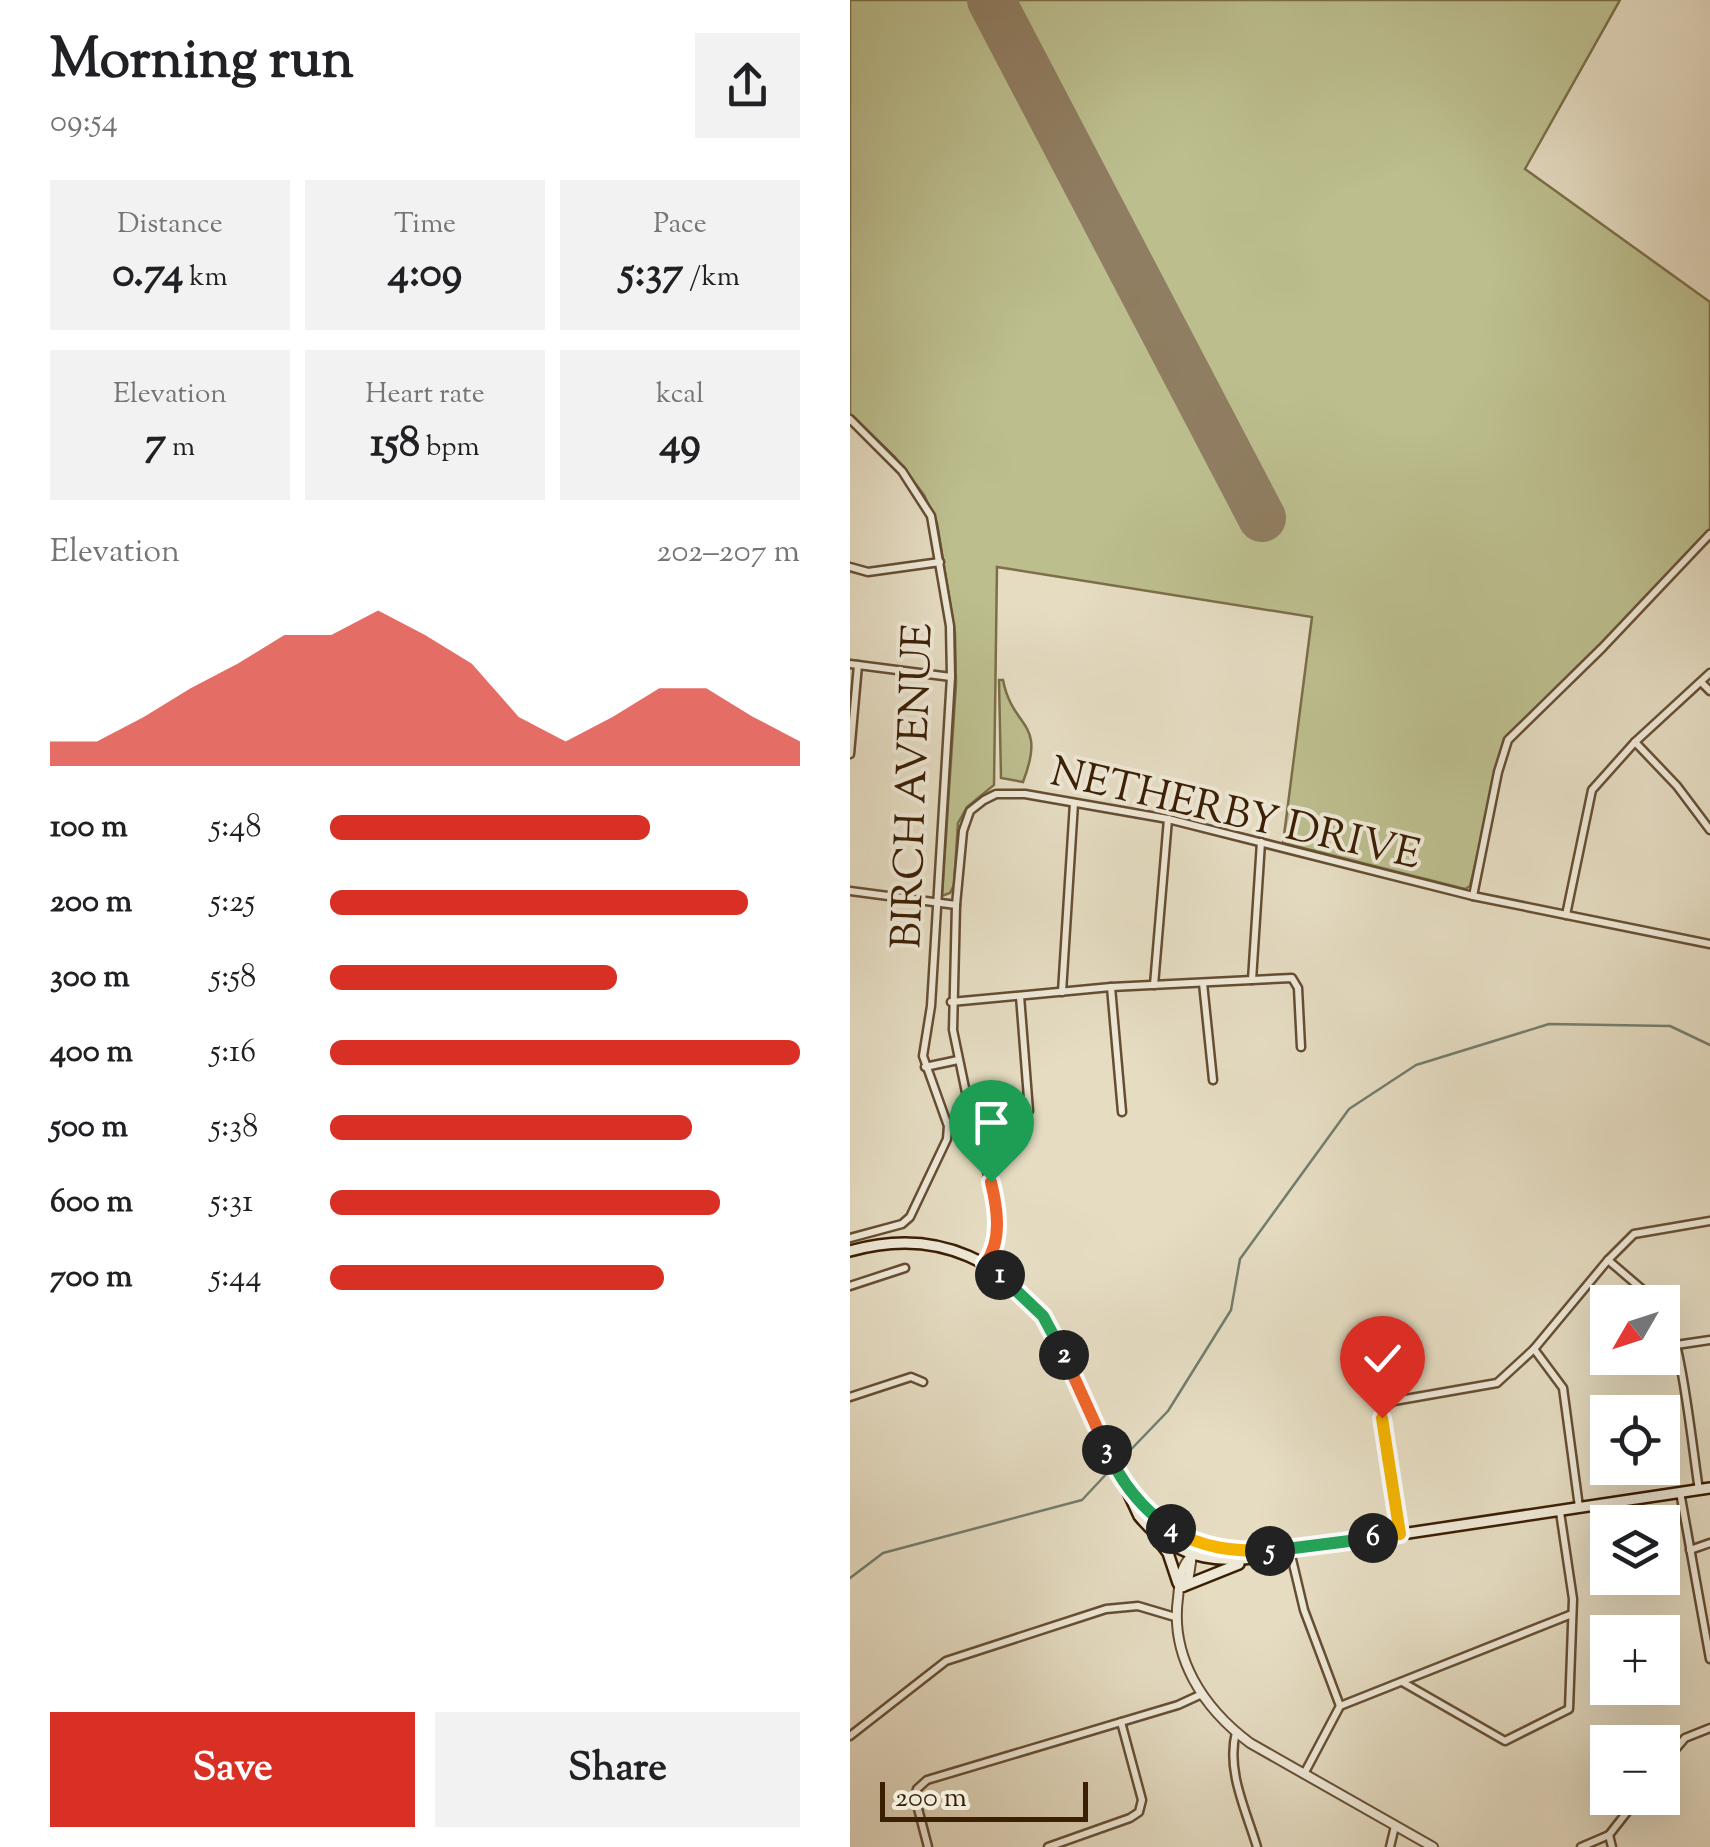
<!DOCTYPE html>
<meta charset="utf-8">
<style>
:root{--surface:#fff;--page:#f2f2f2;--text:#202124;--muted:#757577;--accent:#d93025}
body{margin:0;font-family:"Sorts Mill Goudy",serif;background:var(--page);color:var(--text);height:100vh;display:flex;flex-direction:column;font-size:38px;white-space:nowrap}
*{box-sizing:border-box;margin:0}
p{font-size:32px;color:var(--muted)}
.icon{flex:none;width:55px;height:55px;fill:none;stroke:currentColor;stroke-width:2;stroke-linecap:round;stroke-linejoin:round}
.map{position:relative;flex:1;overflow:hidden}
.panel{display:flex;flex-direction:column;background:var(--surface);width:850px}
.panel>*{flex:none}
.needle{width:65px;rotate:231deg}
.controls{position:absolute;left:740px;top:1285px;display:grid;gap:20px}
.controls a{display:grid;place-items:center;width:90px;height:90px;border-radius:0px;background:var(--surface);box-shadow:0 10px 40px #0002;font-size:50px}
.scale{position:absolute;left:30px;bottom:25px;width:208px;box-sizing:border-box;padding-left:10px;border:5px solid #3b1f03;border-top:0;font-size:28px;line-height:35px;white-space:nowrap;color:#3b1f03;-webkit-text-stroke:8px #eee8d7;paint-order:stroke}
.pin{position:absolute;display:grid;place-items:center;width:85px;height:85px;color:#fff;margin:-102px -42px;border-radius:50% 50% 50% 0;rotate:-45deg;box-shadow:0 0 10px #0007}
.pin .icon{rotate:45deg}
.km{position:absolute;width:50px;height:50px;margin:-25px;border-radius:50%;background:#222;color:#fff;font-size:28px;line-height:50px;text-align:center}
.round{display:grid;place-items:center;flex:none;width:105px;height:105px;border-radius:0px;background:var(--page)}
.summary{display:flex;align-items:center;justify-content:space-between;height:170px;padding:0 50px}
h1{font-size:55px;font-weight:700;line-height:75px}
.stats{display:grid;grid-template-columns:repeat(3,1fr);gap:15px;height:170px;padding:10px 50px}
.stats div{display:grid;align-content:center;border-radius:0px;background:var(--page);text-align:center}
.stats b{font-size:42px;font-weight:700}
.stats small{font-size:28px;font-weight:400}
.stats p{font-size:28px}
.chart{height:280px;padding:20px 50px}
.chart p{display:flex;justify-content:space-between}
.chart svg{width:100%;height:180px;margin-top:10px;fill:var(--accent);opacity:.7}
.action{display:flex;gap:20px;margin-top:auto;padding:20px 50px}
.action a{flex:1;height:115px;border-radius:0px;background:var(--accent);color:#fff;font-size:40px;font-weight:700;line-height:115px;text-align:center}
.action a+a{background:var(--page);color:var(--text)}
ul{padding:0 50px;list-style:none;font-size:32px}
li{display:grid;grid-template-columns:160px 120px 1fr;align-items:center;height:75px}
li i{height:25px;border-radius:12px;background:var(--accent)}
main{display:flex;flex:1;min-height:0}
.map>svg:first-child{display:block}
.green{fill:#bcbe8e;stroke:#7c6e48;stroke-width:2.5}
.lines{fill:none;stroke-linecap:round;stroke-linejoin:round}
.stream{stroke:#727d6d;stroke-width:2.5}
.runway{stroke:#907e62;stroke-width:48}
.minor-casing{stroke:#664e33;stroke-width:11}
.tertiary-casing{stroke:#664e33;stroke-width:12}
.secondary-casing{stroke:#3b1f03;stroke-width:14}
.minor{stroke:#eee8d7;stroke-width:6}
.tertiary{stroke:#eee8d7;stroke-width:8}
.secondary{stroke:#eee8d7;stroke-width:9}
.split-1-casing{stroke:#fff;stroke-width:20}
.split-2-casing{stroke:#fff;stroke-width:20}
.split-3-casing{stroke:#fff;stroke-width:20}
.split-4-casing{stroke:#fff;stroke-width:20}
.split-5-casing{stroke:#fff;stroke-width:20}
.split-6-casing{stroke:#fff;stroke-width:20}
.split-7-casing{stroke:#fff;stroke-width:20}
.split-8-casing{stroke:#fff;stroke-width:20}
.split-1{stroke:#f0652b;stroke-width:12}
.split-2{stroke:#22a559;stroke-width:12}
.split-3{stroke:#f0652b;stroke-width:12}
.split-4{stroke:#22a559;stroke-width:12}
.split-5{stroke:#f5b400;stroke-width:12}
.split-6{stroke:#22a559;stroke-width:12}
.split-7{stroke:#f5b400;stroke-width:12}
.split-8{stroke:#f5b400;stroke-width:12}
.labels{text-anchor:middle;stroke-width:8;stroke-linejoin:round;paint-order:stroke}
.street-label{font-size:42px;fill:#3b1f03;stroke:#eee8d7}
</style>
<main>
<section class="panel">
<div class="summary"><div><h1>Morning run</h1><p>09:54</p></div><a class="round"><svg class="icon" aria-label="share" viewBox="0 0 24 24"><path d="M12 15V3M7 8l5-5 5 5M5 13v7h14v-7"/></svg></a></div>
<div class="stats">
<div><p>Distance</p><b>0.74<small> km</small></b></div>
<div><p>Time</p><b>4:09</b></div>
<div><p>Pace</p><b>5:37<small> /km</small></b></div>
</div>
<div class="stats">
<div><p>Elevation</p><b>7<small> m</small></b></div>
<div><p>Heart rate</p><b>158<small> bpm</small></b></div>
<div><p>kcal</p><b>49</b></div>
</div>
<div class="chart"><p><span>Elevation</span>202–207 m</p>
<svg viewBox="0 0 160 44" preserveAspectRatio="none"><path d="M0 44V38L10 38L20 32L30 25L40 19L50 12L60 12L70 6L80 12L90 19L100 32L110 38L120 32L130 25L140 25L150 32L160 38V44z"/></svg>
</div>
<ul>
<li><b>100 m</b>5:48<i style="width:68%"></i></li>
<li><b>200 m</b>5:25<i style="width:89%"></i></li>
<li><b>300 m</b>5:58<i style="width:61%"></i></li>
<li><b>400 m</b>5:16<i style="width:100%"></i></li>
<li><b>500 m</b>5:38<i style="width:77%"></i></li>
<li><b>600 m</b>5:31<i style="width:83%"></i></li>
<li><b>700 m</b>5:44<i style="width:71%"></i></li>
</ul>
<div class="action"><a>Save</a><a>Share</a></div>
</section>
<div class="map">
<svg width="860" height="1847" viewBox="0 0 860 1847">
<rect width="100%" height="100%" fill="#e5dcc2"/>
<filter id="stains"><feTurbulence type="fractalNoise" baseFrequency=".002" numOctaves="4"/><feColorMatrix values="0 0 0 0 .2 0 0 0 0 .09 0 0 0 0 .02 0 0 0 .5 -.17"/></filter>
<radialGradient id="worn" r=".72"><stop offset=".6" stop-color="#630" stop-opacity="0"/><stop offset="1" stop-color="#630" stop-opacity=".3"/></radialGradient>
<g class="green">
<path d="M0 0H770L675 169 860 302V529L818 576 656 739 620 886 615 889 433 843 462 617 147 567 144 785 117 807 108 823 104 885 100 893 92 896 106 684 105 633 87 523 74 495 44 456 0 414Z"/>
<path d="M149 680H153C163 731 197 719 173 782L151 778Z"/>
</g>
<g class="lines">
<g class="stream">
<path d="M267 1464 318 1411 381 1310 390 1259 499 1109 566 1065 699 1024 820 1026 860 1045"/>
<path d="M0 1578 33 1553 232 1500 261 1469"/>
</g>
<path class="runway" d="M141 0 412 518"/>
<defs>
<g id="minor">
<path d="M0 419 52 471 81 516 100 626 101 677 81 1006 73 1056 98 1126 97 1139 60 1217 52 1224 0 1238"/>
<path d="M0 567 18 572 90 562"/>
<path d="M0 664 101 677"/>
<path d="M851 682 860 691"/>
<path d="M785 742 827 786 860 830"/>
<path d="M0 754 8 665"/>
<path d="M0 891 106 905"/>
<path d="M623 896 648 772 658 740 752 648 860 534"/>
<path d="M716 915 742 790 785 742 860 673"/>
<path d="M402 980 411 842"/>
<path d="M353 983 363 1080"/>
<path d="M304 985 318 819"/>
<path d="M261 987 272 1112"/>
<path d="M212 992 224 803"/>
<path d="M170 996 179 1111"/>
<path d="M101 1002 261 987 442 978 448 988 451 1047"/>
<path d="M75 1067 108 1060"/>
<path d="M758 1260 807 1302"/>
<path d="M135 1264 144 1244 147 1207 120 1112 103 1030 106 905 113 831 120 811 134 800 146 794H175L318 819 623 896 860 944"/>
<path d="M0 1286 55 1268"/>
<path d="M812 1307C831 1330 843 1454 849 1490"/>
<path d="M826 1345 860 1340"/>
<path d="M684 1349 713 1388 729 1507"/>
<path d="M0 1397 61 1377 73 1382"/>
<path d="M830 1492 860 1659"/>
<path d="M550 1534 532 1418 535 1407 544 1401 647 1383 684 1349 758 1260 784 1234 860 1221"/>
<path d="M840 1550 860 1543"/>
<path d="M440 1551 454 1610 490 1706"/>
<path d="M554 1683 655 1741 719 1709 723 1599 710 1512"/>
<path d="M386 1732C376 1771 396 1810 407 1847"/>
<path d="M0 1736 96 1661 256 1609 288 1606 325 1617"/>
<path d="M812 1765 835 1738 860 1728"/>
<path d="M454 1774 490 1706 722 1614"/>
<path d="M78 1847 65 1797 67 1789 77 1780 328 1705 352 1694"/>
<path d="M198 1847 280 1818 289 1812 292 1800 271 1722"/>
<path d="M540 1847 545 1826"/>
<path d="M731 1847 759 1835"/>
<path d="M762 1847 759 1835 788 1798"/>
</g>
<g id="tertiary">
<path d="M328 1533 342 1555 339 1576 333 1587"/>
<path d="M371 1550 342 1555C329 1569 330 1580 328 1598 320 1657 353 1708 400 1743L583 1847"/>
</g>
<g id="secondary">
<path d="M0 1251C88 1226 159 1261 206 1337L289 1516C326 1562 378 1567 431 1552L860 1488"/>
<path d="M276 1486C322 1538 349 1551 418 1551"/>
<path d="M306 1537 318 1553 328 1583"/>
<path d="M334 1586 389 1564"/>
</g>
</defs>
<use href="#minor" class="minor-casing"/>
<use href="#tertiary" class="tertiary-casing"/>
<use href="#secondary" class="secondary-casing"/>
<use href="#minor" class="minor"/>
<use href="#tertiary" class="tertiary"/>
<use href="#secondary" class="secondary"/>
</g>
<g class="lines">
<defs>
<path id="split-1" d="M141 1182C147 1207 153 1241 135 1264L150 1275"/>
<path id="split-2" d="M150 1275 193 1316 214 1355"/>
<path id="split-3" d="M214 1355 257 1450"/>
<path id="split-4" d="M257 1450C271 1483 291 1508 321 1529"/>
<path id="split-5" d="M321 1529C353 1549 383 1551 420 1551"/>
<path id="split-6" d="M420 1551 523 1538"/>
<path id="split-7" d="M523 1538 550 1534 538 1457"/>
<path id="split-8" d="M532 1418 538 1457"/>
</defs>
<use href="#split-1" class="split-1-casing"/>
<use href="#split-2" class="split-2-casing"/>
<use href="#split-3" class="split-3-casing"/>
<use href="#split-4" class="split-4-casing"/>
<use href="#split-5" class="split-5-casing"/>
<use href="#split-6" class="split-6-casing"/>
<use href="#split-7" class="split-7-casing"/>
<use href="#split-8" class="split-8-casing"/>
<use href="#split-1" class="split-1"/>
<use href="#split-2" class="split-2"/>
<use href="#split-3" class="split-3"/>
<use href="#split-4" class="split-4"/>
<use href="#split-5" class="split-5"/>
<use href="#split-6" class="split-6"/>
<use href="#split-7" class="split-7"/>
<use href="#split-8" class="split-8"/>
</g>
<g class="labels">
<g class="street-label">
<text transform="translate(60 786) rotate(-88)" y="15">BIRCH AVENUE</text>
<text transform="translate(386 811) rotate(13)" y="15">NETHERBY DRIVE</text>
</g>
</g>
<rect width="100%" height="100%" filter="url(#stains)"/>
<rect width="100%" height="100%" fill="url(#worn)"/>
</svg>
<div class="controls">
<a><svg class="needle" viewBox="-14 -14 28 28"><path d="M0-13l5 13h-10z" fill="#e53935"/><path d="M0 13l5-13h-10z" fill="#757577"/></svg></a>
<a><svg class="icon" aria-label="locate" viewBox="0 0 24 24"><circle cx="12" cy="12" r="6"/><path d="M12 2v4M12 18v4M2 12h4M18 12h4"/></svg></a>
<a><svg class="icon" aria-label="layers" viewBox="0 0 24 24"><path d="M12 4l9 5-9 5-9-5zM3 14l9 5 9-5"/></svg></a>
<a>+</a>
<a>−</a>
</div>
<div class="scale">200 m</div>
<div class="pin" style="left:141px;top:1182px;background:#1e9e55"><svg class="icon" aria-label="arrive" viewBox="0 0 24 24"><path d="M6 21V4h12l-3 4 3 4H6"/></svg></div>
<div class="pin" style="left:532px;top:1418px;background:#d93025"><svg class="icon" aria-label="check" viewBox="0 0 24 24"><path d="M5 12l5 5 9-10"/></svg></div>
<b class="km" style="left:150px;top:1275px">1</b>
<b class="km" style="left:214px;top:1355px">2</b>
<b class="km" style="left:257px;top:1450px">3</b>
<b class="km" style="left:321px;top:1529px">4</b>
<b class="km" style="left:420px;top:1551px">5</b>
<b class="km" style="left:523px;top:1538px">6</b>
</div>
</main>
